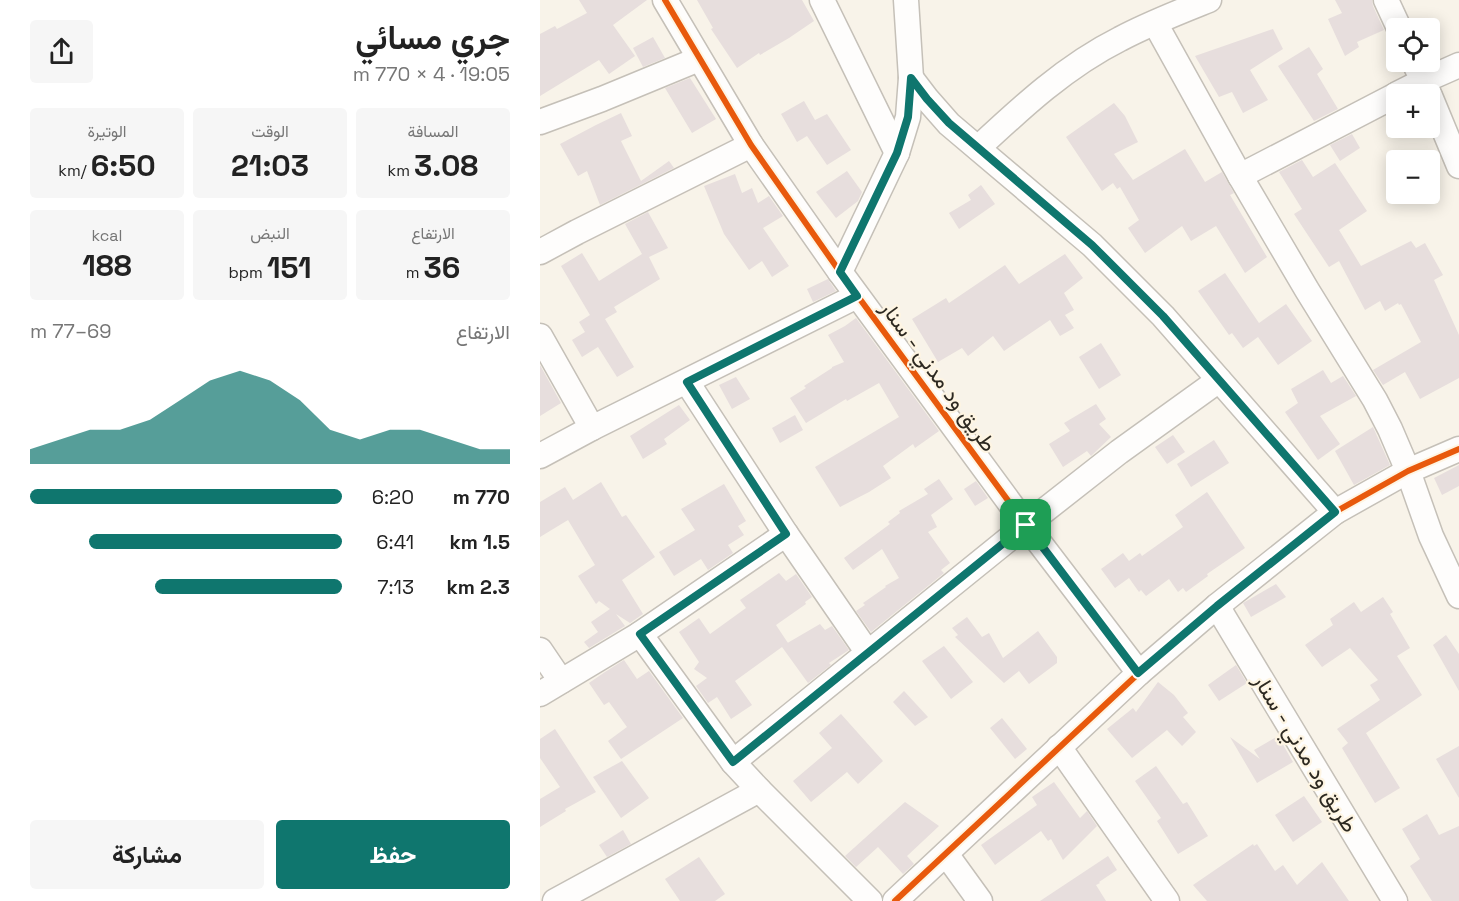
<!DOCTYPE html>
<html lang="ar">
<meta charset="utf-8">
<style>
:root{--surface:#fff;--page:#f6f6f6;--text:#222;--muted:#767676;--accent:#0f766e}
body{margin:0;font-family:"Space Grotesk",Vazirmatn,sans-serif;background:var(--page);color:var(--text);direction:rtl;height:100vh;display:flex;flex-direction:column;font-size:22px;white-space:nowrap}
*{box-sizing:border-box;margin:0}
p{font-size:20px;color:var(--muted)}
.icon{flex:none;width:33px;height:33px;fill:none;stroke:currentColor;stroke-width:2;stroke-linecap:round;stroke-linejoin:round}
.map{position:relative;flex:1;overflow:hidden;direction:ltr}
.details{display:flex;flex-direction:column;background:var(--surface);width:540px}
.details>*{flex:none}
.tools{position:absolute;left:846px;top:18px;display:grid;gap:12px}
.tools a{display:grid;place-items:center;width:54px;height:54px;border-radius:6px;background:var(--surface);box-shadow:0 3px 15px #0003;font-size:30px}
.pin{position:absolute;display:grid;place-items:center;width:51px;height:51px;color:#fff;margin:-26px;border-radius:12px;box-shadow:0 3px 9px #0006}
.round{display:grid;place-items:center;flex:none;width:63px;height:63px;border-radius:6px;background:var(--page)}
.head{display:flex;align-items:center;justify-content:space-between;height:102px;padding:0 30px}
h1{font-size:33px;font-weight:700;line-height:45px}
.figures{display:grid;grid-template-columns:repeat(3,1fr);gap:9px;height:102px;padding:6px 30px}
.figures div{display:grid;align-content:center;border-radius:6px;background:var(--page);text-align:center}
.figures b{font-size:30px;font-weight:700}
.figures small{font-size:16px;font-weight:400}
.figures p{font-size:16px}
.chart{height:168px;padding:12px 30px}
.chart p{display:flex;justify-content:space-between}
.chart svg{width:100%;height:108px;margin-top:6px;fill:var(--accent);opacity:.7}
.primary-button{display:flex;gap:12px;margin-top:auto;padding:12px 30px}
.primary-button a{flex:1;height:69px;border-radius:6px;background:var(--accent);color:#fff;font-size:24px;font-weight:700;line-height:69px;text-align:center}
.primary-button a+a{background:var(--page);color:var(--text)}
ul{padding:0 30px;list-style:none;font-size:20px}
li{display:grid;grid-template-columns:96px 72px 1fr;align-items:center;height:45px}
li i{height:15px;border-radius:8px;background:var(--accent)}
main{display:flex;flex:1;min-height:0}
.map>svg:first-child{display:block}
.building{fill:#e7dedd}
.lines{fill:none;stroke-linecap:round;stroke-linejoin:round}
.street-casing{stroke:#c5c0b8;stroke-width:27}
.street{stroke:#fefdfc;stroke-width:24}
.cycleway-casing{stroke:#fef5e3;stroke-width:10}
.cycleway{stroke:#e8590c;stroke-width:6}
.route-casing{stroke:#fff;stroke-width:12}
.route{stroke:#0f766e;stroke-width:8}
.labels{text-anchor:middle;stroke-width:4.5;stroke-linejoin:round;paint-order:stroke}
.street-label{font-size:22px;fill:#2d2921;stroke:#fef5e3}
</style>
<main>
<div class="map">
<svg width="919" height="901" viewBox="0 0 919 901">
<rect width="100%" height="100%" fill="#f8f3e9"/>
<g class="building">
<path d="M39 0H107L73 25 95 56 69 74 59 60 0 96V34L15 26 17 29 47 13Z"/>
<path d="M157 0H262L274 21 249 38 220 55 219 53 197 68 171 29 173 28Z"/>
<path d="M795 0H832L833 6 844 30 817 42 819 47 805 56 788 19 802 13Z"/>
<path d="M733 29 743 49 710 70 728 100 703 113 692 92 679 97 655 56Z"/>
<path d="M113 37 125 58 103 67 93 48Z"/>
<path d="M769 47 783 69 777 74 798 109 774 121 738 66Z"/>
<path d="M150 78 176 119 152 133 125 88Z"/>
<path d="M264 101 275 120 287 114 311 150 287 165 267 136 257 142 241 114Z"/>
<path d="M574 103 585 116 598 142 574 154 593 180 645 149 665 182 682 172 694 193 690 195 727 257 705 273 676 226 651 241 642 226 605 253 588 228 599 220 580 187 577 189 573 183 562 191 526 137Z"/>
<path d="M81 113 92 136 81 141 101 181 129 161 134 168 60 205 47 171 38 176 20 144 56 125Z"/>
<path d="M812 134 820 148 800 161 790 145Z"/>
<path d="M762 160 773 177 795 163 827 211 799 230 821 266 871 241 876 248 885 243 903 275 894 280 919 335V378L880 399 865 372 843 385 833 370 881 342 861 304 859 305 858 303 845 311 840 301 825 310 799 261 789 267 754 214 762 209 739 172Z"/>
<path d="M307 171 322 192 318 201 296 218 276 192Z"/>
<path d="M195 174 202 193 212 188 218 203 229 196 243 216 223 228 249 266 232 277 222 261 209 270 184 234 164 186Z"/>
<path d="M441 185 455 204 419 229 409 213 431 200 428 195Z"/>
<path d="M108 212 128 248 109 257 120 279 74 307 77 312 65 319 94 367 77 377 58 347 42 357 32 340 45 332 39 322 50 315 21 266 42 253 59 281 102 254 85 224Z"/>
<path d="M525 254 543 278 524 293 534 310 525 315 534 328 520 336 510 320 464 351 453 336 428 356 422 348 398 362 372 319 406 298 409 303 465 265 479 284Z"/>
<path d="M685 273 719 323 746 304 772 341 738 365 718 337 703 348 692 333 689 335 658 291Z"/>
<path d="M288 279 296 291 273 302 267 289Z"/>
<path d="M316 318 399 431 375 448 373 444 343 466 351 478 329 492 300 507 275 467 359 417 339 383 307 401 306 399 266 423 250 398 266 388 264 386 292 368V367L304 362 288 335 305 326Z"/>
<path d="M561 343 581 375 559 389 539 357Z"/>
<path d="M0 365 21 403 0 416Z"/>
<path d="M783 370 791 383 803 376 818 399 816 396 780 416 800 444 778 460 745 412 758 403 751 389Z"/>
<path d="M196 377 210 399 192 409 179 385Z"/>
<path d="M556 404 566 419 559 424 571 437 551 456 547 451 523 467 509 444 530 431 524 423Z"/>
<path d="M139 405 150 420 124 439 127 444 103 459 90 436Z"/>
<path d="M255 415 263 430 240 443 232 428Z"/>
<path d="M833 427 850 465 814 485 795 451Z"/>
<path d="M633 435 645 452 627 464 615 447Z"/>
<path d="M674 440 689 463 651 487 637 464Z"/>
<path d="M919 465V486L902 495 894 478Z"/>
<path d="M399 479 413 499 391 515 397 527 388 532 410 563 401 570 404 573 331 632 316 611 325 605 323 603 346 587 345 586 359 578 342 549 313 570 304 558 350 524 348 522 360 513 359 511 388 494 384 489Z"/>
<path d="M436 481 448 498 435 506 424 489Z"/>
<path d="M61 482 82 517 86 515 115 557 82 580 103 614 90 623 76 614 85 626 49 648 44 642 58 632 51 622 70 609 59 601 56 604 38 576 55 565 28 520 0 537V502L25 487 33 500Z"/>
<path d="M184 484 206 521 198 526 204 535 188 545 193 553 168 570 161 559 134 576 119 552 155 530 141 509Z"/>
<path d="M667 492 705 548 667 574 668 576 646 592 643 588 638 592 629 579 606 596 601 590 599 592 589 578 575 588 561 569 583 553 589 561 600 553 602 556 643 527 635 515Z"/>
<path d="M239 573 246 581 256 574 272 597 265 602 266 604 236 625 248 643 244 645 280 624 285 630 292 626 309 650 289 663 291 665 268 683 242 647 195 681 212 705 191 719 177 697 168 703 156 686 167 678 154 669 159 662 139 632 159 618 170 634 206 608 200 600Z"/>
<path d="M736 584 746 597 711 617 703 603Z"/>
<path d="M843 597 853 612 850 614 870 648 857 656 882 695 826 733 860 788 835 803 802 748 808 743 797 729 840 700 830 685 838 680 810 648 782 667 765 645 793 625 790 619 814 602 821 612Z"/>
<path d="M427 617 442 637 449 633 463 658 498 631 517 657V663L489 684 479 671 464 683 415 637 418 635 412 628Z"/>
<path d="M906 635 919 654V691L893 645Z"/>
<path d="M404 646 433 682 411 699 382 661Z"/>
<path d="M84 660 97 679 109 671 143 718 81 759 68 741 87 727 69 702 64 705 49 683 65 672Z"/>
<path d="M696 665 707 683 679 701 668 685Z"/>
<path d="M618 682 634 695 648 713 643 717 656 732 642 746 627 730 592 758 567 729 593 708 596 712Z"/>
<path d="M364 691 388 717 375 726 353 702Z"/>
<path d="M301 714 343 761 318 784 307 772 271 802 253 781 292 748 279 733Z"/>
<path d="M462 718 487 749 475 759 450 728Z"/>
<path d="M15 729 56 792 25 809 26 811 0 827V799L20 787 0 758V739Z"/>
<path d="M738 736 753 762 717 783 690 737 720 759 714 750Z"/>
<path d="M919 746V798L896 759Z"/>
<path d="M82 761 109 798 81 818 53 777Z"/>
<path d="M616 766 643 804 647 802 668 836 638 854 617 821 621 818 595 781Z"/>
<path d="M514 782 540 818 547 811 557 826 523 860 511 839 508 841 501 831 455 865 441 845 497 805 492 797Z"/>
<path d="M764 796 782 822 753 842 735 815Z"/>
<path d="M365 802 399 826 367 856 374 864 363 874 338 847 316 867 305 856Z"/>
<path d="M887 814 899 835 919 826V901H892L870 866 880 859 862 829Z"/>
<path d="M83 830 91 844 67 857 59 845Z"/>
<path d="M713 844 714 846 717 844 735 871 743 865 757 885 782 862 809 901H667L653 885Z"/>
<path d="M568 856 577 870 559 882 560 883 556 885 566 901H500Z"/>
<path d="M159 857 185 894 175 901H140L125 879Z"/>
</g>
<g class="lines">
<defs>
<g id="street">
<path d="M125 0 211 145 300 272 486 525 599 673"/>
<path d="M282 0 357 153"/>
<path d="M846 0 859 28"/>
<path d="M615 23 700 176 767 290 835 400 850 429 868 471 891 536 919 596"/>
<path d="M874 62 889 94"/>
<path d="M371 78 387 99 409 124 552 245 623 316 795 512"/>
<path d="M857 94 883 81 919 65"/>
<path d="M890 96 919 166"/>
<path d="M0 122 62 99 159 59"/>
<path d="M438 148C482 107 526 66 580 39 608 24 639 12 669 0"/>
<path d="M700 176 856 95"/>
<path d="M0 252 37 232 211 145"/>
<path d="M300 272 357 153 368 117 371 78 366 0"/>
<path d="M0 336 52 428"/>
<path d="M147 382 246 534 328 653"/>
<path d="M0 456 52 428 317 296"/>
<path d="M677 606 855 901"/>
<path d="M100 634 193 762 219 790 330 901"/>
<path d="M0 650 21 681"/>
<path d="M0 694 100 634 246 534"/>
<path d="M519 747 627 901"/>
<path d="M193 762 486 525 579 452 679 380"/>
<path d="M406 854 440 901"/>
<path d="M15 901 219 790"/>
<path d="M355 901 599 673 677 606 795 512 868 471 919 449"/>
</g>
</defs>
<use href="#street" class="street-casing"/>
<use href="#street" class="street"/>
<defs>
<g id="cycleway">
<path d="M125 0 211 145 300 272 486 525 599 673"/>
<path d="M355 901 599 673 677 606 795 512 868 471 919 449"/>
</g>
</defs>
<use href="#cycleway" class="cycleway-casing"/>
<use href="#cycleway" class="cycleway"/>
</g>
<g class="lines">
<defs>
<path id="route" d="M371 78 387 99 409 123 552 245 623 316 795 512 677 606 598 673 486 525 193 762 100 634 246 534 147 382 317 296 300 272 357 153 368 117Z"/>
</defs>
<use href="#route" class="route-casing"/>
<use href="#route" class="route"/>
</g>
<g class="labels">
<g class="street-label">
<text transform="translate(399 376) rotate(54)" y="8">طريق ود مدني - سنار</text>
<text transform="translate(766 753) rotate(59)" y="8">طريق ود مدني - سنار</text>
</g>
</g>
</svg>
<div class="tools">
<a><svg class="icon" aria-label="locate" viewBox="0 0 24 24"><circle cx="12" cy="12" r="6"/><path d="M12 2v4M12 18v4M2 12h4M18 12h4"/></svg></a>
<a>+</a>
<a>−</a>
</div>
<div class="pin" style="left:486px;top:525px;background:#1e9e55"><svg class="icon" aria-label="arrive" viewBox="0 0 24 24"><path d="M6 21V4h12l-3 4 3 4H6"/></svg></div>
</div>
<section class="details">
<div class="head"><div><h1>جري مسائي</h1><p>19:05 · 4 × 770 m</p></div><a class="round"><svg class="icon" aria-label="share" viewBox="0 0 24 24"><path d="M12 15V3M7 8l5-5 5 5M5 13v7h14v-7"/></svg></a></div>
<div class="figures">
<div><p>المسافة</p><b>3.08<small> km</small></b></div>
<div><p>الوقت</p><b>21:03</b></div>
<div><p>الوتيرة</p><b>6:50<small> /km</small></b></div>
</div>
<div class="figures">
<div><p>الارتفاع</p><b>36<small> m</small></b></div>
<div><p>النبض</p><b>151<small> bpm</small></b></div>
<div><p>kcal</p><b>188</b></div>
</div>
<div class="chart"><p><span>الارتفاع</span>69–77 m</p>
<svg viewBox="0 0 160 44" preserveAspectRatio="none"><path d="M0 44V38L10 34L20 30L30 30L40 26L50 18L60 10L70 6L80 10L90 18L100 30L110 34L120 30L130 30L140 34L150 38L160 38V44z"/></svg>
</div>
<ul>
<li><b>770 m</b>6:20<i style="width:100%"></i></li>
<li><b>1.5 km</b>6:41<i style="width:81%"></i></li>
<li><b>2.3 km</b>7:13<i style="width:60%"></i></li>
</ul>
<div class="primary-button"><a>حفظ</a><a>مشاركة</a></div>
</section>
</main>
